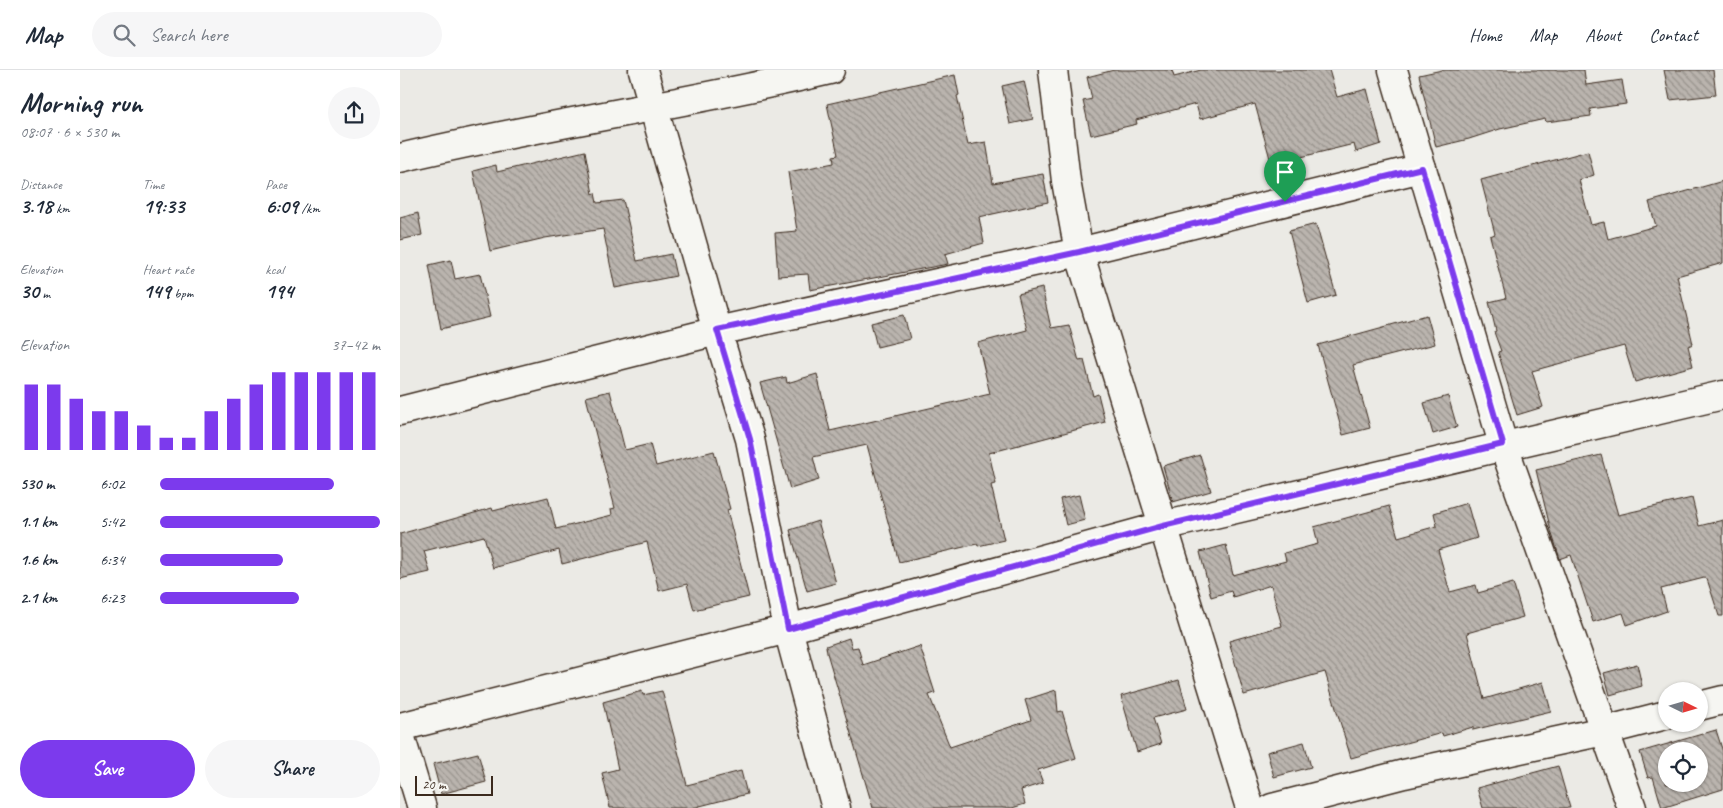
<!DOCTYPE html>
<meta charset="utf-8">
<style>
:root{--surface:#fff;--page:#f6f6f7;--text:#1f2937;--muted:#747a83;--line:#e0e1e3;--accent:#7c3aed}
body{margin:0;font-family:Caveat,sans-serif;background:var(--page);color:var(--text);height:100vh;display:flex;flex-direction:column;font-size:19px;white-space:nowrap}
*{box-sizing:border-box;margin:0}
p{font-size:16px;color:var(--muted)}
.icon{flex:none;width:28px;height:28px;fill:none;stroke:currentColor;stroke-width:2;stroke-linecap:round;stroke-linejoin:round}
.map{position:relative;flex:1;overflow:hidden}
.panel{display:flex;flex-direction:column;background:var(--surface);width:400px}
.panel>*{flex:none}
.needle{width:32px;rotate:95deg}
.controls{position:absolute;left:1258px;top:612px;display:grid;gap:10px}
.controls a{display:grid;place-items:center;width:50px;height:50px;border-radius:50%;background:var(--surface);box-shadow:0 1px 4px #0004;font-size:25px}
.scale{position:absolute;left:15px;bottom:12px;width:78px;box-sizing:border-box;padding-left:5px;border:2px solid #3b2a1e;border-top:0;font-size:14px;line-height:18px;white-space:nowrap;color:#3b2a1e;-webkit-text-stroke:4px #f6f6f2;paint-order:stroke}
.pin{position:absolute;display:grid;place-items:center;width:42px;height:42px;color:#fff;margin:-51px -21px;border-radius:50% 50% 50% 0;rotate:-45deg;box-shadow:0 0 5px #0007}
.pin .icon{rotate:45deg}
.round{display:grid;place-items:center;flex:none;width:52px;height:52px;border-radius:26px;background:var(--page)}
.summary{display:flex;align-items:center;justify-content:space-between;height:85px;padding:0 20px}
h1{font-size:28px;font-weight:600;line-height:38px}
.figures{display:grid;grid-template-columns:repeat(3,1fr);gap:8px;height:85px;padding:5px 20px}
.figures div{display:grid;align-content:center}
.figures b{font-size:21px;font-weight:600}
.figures small{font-size:14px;font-weight:400}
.figures p{font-size:14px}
.chart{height:140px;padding:10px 20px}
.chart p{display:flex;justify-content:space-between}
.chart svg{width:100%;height:90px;margin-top:5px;stroke:var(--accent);stroke-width:6}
.button{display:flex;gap:10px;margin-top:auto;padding:10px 20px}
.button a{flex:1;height:58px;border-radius:30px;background:var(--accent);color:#fff;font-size:20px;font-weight:600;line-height:58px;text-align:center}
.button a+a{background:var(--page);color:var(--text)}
ul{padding:0 20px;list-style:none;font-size:16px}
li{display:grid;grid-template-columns:80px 60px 1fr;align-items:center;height:38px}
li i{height:12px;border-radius:6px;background:var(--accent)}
header{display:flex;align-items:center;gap:30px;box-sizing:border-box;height:70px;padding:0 25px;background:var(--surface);border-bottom:1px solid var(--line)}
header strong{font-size:24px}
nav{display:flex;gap:28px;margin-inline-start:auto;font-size:18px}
.search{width:350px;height:45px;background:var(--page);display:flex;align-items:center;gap:12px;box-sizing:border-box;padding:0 18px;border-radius:28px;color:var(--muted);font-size:19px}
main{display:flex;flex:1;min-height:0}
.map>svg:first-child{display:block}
.building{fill:url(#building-back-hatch);stroke:#3b2a1e;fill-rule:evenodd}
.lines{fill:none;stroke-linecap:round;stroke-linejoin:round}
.street-casing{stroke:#3b2a1e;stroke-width:31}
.street{stroke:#f6f6f2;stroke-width:28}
.route-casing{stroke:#fff;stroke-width:10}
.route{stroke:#7c3aed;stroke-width:6}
</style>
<header>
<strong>Map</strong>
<div class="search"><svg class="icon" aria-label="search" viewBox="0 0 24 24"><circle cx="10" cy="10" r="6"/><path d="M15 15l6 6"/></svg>Search here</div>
<nav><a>Home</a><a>Map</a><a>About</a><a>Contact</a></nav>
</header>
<main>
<section class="panel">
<div class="summary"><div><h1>Morning run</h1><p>08:07 · 6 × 530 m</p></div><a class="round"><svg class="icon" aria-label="share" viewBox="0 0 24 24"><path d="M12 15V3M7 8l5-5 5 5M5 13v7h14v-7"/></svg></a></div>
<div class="figures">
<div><p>Distance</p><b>3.18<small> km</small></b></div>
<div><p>Time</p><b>19:33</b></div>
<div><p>Pace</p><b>6:09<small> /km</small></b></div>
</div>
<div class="figures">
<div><p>Elevation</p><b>30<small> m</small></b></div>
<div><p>Heart rate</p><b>149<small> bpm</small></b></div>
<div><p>kcal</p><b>194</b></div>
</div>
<div class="chart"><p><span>Elevation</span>37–42 m</p>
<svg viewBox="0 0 160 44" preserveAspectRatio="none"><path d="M5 44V12M15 44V12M25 44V19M35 44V25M45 44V25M55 44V32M65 44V38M75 44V38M85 44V25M95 44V19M105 44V12M115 44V6M125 44V6M135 44V6M145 44V6M155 44V6"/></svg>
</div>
<ul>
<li><b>530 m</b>6:02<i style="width:79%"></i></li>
<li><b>1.1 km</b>5:42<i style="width:100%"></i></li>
<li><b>1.6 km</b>6:34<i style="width:56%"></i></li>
<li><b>2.1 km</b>6:23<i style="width:63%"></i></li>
</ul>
<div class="button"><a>Save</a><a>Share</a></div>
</section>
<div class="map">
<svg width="1323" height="738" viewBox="0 0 1323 738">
<defs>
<pattern id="building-back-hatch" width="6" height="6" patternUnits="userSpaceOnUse" patternTransform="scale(1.25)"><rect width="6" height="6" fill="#bab4ae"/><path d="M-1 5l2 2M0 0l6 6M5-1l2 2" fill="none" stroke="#98938d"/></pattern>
</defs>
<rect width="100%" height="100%" fill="#ebeae5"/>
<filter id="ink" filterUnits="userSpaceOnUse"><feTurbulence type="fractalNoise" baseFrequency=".02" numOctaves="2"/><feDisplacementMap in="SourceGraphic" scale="10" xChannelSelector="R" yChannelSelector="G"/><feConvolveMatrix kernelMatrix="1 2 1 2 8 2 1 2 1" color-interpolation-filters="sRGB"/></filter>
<g filter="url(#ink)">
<g class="building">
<path d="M714 0H772L774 7 801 0H929L937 27 967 19 981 74 956 82 954 74 893 89 895 97 874 103 855 34 800 49 796 34 736 50 737 54 691 65 683 31 692 29 687 7Z"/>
<path d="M1042 0H1184L1186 15 1222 10 1226 34 1190 39 1191 46 1146 52 1145 49 1100 59 1069 69 1036 77 1019 5Z"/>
<path d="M1264 0H1313L1316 25 1270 30Z"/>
<path d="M555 5 559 25 557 26 568 75 586 72 593 113 643 104 648 132 579 147 584 173 545 184 548 194 410 220 408 204 378 206 375 163 397 161 388 102 434 93 433 86 438 85 427 34Z"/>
<path d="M624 11 633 49 610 54 602 16Z"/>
<path d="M185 81 193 124 195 123 197 133 223 130 237 191 271 184 276 206 215 218 203 159 145 168 90 181 73 101 96 95 97 102Z"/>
<path d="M1188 81 1194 105 1179 110 1191 155 1204 152 1208 169 1256 156 1249 132 1323 111V193L1277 206 1293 274 1288 276 1293 296 1235 312 1224 276 1132 301 1143 337 1117 345 1098 282 1101 281 1094 262 1096 261 1089 232 1106 228 1090 166 1095 164 1081 110Z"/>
<path d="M18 143 22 165 0 170V148Z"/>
<path d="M916 154 936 225 908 233 889 161Z"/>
<path d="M51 190 55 209 80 204 90 247 41 259 29 195Z"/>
<path d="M642 218 651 258 669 255 679 291 684 290 693 326 698 324 705 352 589 383 596 414 591 415 604 470 578 476 577 474 499 492 467 375 413 387 419 410 390 419 360 313 386 307 387 313 417 304 430 361 590 324 578 273 627 260 618 224Z"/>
<path d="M504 245 510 269 477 277 471 253Z"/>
<path d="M1027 245 1035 274 953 295 970 358 943 365 918 275Z"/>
<path d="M210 321 225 380 250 374 256 396 314 381 330 439 327 440 349 527 294 540 287 514 259 521 247 472 162 494 159 480 93 498 84 466 24 481 30 502 0 509V464L92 438 93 441 148 427 156 459 212 445 211 439 215 438 186 327Z"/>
<path d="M1048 326 1057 357 1033 364 1024 333Z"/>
<path d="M800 385 811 421 773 432 763 396Z"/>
<path d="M1201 385 1218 445 1292 428 1299 456 1323 450V546H1319L1307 509 1304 508 1261 519 1267 541 1227 555 1223 543 1193 552 1171 485 1160 489 1151 461 1136 400Z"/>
<path d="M679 425 685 450 666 455 660 429Z"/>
<path d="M1067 433 1077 468 1038 480 1050 522 1076 515 1078 523 1113 513 1123 547 1067 563 1084 629 1143 612 1151 641 1073 660V657L1043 666 1042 663 951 688 925 602 844 625 829 571 882 556 871 515 833 527 831 521 811 527 800 482 826 475 833 505 886 491 884 483 918 474 914 457 989 436 998 467 1037 456 1034 443Z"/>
<path d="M418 451 436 513 407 521 390 460Z"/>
<path d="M449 568 452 578 458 577 463 595 520 576 535 623 529 625 550 677 631 650 625 630 656 620 658 642 662 641 676 688 638 700 643 713 621 720 625 734 612 738H473L427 583 426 576Z"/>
<path d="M1237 594 1242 616 1210 625 1204 603Z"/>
<path d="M779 610 787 639 753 648 761 674 737 682 721 626Z"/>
<path d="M242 621 243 625 262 621 287 715 341 701 347 724 292 738H210L202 703 218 699 203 632Z"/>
<path d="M1316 660 1323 682V719L1262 738 1253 707 1248 708 1240 682ZM1266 681H1299V714H1266Z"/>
<path d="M904 672 911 697 874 707 867 682Z"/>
<path d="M78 683 86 712 41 724 33 694Z"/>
<path d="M1158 696 1170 738H1083L1077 718Z"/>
</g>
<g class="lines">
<defs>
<g id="street">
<path d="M243 0 317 261 350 369 388 559 436 738"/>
<path d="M653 0 666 111 679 182 850 738"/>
<path d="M993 0 1103 374 1232 738"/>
<path d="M0 88C142 54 287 34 430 0"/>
<path d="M0 341 317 261 679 182 1022 98"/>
<path d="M1299 636 1323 630"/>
<path d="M0 657 388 559 763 456 1323 325"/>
<path d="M0 665 22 738"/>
<path d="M872 738 1004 704 1204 661 1266 645"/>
</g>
</defs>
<use href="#street" class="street-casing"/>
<use href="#street" class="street"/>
</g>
</g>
<g class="lines" filter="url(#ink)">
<defs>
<path id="route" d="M1022 98 1103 374 763 456 388 559 350 369 317 260 679 182Z"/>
</defs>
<use href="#route" class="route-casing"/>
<use href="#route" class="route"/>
</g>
</svg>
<div class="controls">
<a><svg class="needle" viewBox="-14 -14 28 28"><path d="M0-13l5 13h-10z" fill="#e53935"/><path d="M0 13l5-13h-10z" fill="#747a83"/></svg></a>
<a><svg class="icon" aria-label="locate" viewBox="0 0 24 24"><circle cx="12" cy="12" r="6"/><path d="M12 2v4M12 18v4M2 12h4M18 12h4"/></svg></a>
</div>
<div class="scale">20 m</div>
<div class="pin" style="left:885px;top:132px;background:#1e9e55"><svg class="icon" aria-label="arrive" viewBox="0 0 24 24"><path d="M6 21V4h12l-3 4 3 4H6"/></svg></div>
</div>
</main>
